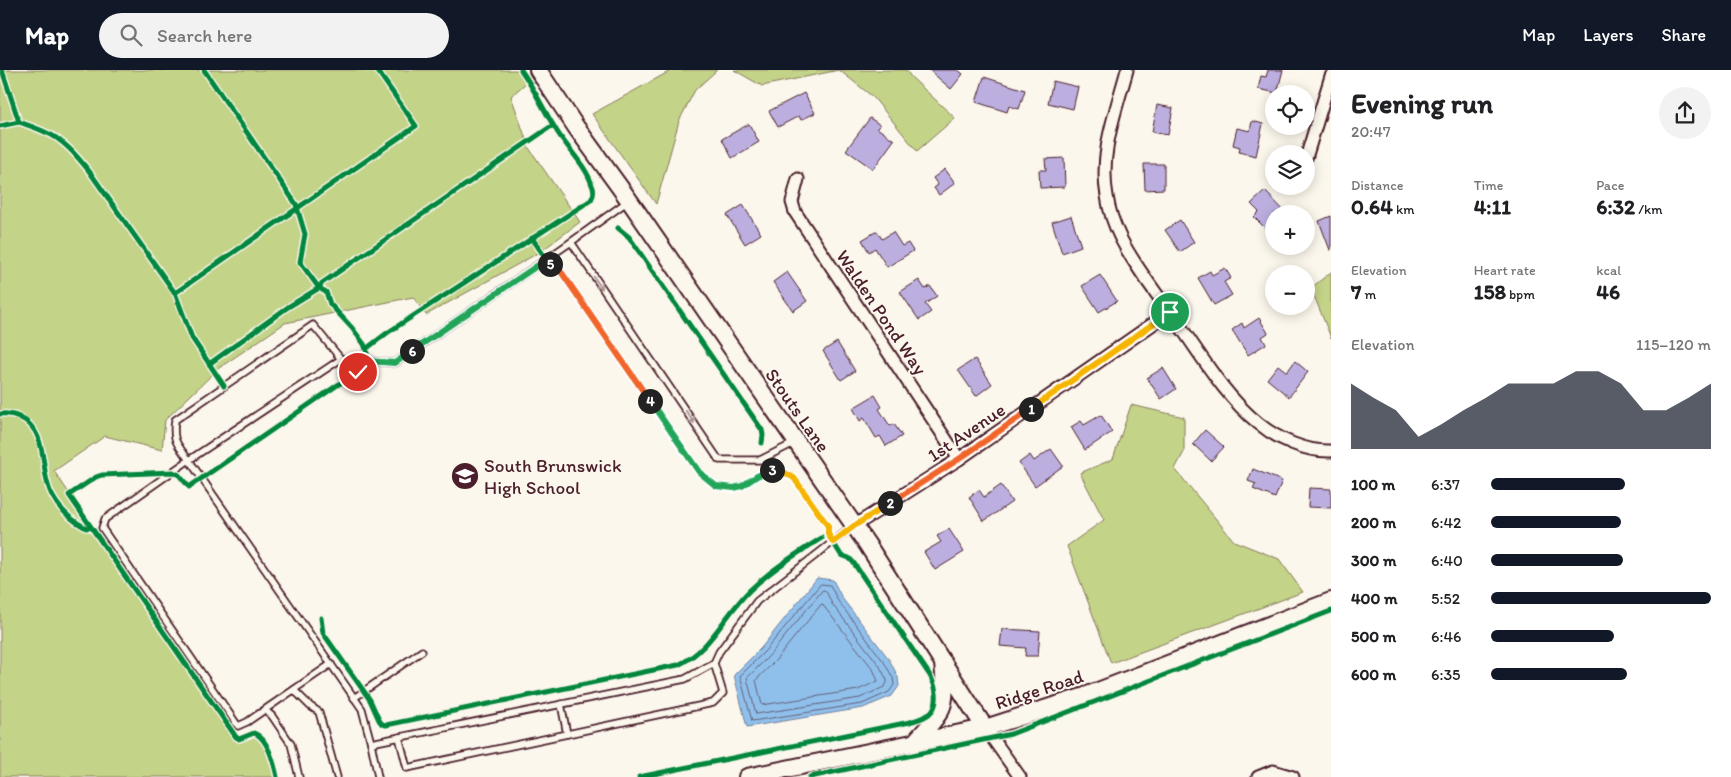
<!DOCTYPE html>
<meta charset="utf-8">
<style>
:root{--surface:#fff;--page:#f2f2f2;--text:#202124;--muted:#757577;--accent:#111827}
body{margin:0;font-family:Itim,sans-serif;background:var(--page);color:var(--text);height:100vh;display:flex;flex-direction:column;font-size:19px;white-space:nowrap}
*{box-sizing:border-box;margin:0}
p{font-size:16px;color:var(--muted)}
.icon{flex:none;width:28px;height:28px;fill:none;stroke:currentColor;stroke-width:2;stroke-linecap:round;stroke-linejoin:round}
.map{position:relative;flex:1;overflow:hidden}
.sheet{display:flex;flex-direction:column;background:var(--surface);width:400px}
.sheet>*{flex:none}
.fabs{position:absolute;left:1265px;top:15px;display:grid;gap:10px}
.fabs a{display:grid;place-items:center;width:50px;height:50px;border-radius:50%;background:var(--surface);box-shadow:0 2px 12px #0003;font-size:25px}
.pin{position:absolute;display:grid;place-items:center;width:42px;height:42px;color:#fff;margin:-21px;border:2px solid #fff;border-radius:50%;box-shadow:0 1px 5px #0007}
.km{position:absolute;width:25px;height:25px;margin:-12px;border-radius:50%;background:#222;color:#fff;font-size:14px;line-height:25px;text-align:center}
.round{display:grid;place-items:center;flex:none;width:52px;height:52px;border-radius:26px;background:var(--page)}
.summary{display:flex;align-items:center;justify-content:space-between;height:85px;padding:0 20px}
h1{font-size:28px;font-weight:700;line-height:38px}
.figures{display:grid;grid-template-columns:repeat(3,1fr);gap:8px;height:85px;padding:5px 20px}
.figures div{display:grid;align-content:center}
.figures b{font-size:21px;font-weight:700}
.figures small{font-size:14px;font-weight:400}
.figures p{font-size:14px}
.chart{height:140px;padding:10px 20px}
.chart p{display:flex;justify-content:space-between}
.chart svg{width:100%;height:90px;margin-top:5px;fill:var(--accent);opacity:.7}
ul{padding:0 20px;list-style:none;font-size:16px}
li{display:grid;grid-template-columns:80px 60px 1fr;align-items:center;height:38px}
li i{height:12px;border-radius:6px;background:var(--accent)}
header{display:flex;align-items:center;gap:30px;box-sizing:border-box;height:70px;padding:0 25px;background:var(--accent);color:#fff}
header strong{font-size:24px}
nav{display:flex;gap:28px;margin-inline-start:auto;font-size:18px}
.search{width:350px;height:45px;background:var(--page);display:flex;align-items:center;gap:12px;box-sizing:border-box;padding:0 18px;border-radius:28px;color:var(--muted);font-size:19px}
main{display:flex;flex:1;min-height:0}
.map>svg:first-child{display:block}
.green{fill:#c3d388;stroke:#86795a}
.water{fill:#8fc0eb;stroke:#73809e}
.lines{fill:none;stroke-linecap:round;stroke-linejoin:round}
.shore{stroke:#665f78;stroke-width:1}
.building{fill:#bcafe0;stroke:#4a1f2b}
.lane-casing{stroke:#4a1f2b;stroke-width:9}
.street-casing{stroke:#4a1f2b;stroke-width:15}
.secondary-casing{stroke:#4a1f2b;stroke-width:20}
.lane{stroke:#fbf7ec;stroke-width:5.5}
.street{stroke:#fbf7ec;stroke-width:11}
.secondary{stroke:#fbf7ec;stroke-width:16}
.cycleway-casing{stroke:#fbf7ec;stroke-width:8}
.cycleway{stroke:#00873e;stroke-width:5}
.oneway{stroke:#ab9695}
.split-1-casing{stroke:#fff;stroke-width:10}
.split-2-casing{stroke:#fff;stroke-width:10}
.split-3-casing{stroke:#fff;stroke-width:10}
.split-4-casing{stroke:#fff;stroke-width:10}
.split-5-casing{stroke:#fff;stroke-width:10}
.split-6-casing{stroke:#fff;stroke-width:10}
.split-7-casing{stroke:#fff;stroke-width:10}
.split-1{stroke:#f5b400;stroke-width:6}
.split-2{stroke:#f0652b;stroke-width:6}
.split-3{stroke:#f5b400;stroke-width:6}
.split-4{stroke:#22a559;stroke-width:6}
.split-5{stroke:#f0652b;stroke-width:6}
.split-6{stroke:#22a559;stroke-width:6}
.split-7{stroke:#22a559;stroke-width:6}
.labels{text-anchor:middle;stroke-width:4;stroke-linejoin:round;paint-order:stroke}
.street-label{font-size:19px;fill:#4a1f2b;stroke:#fbf7ec}
.poi-label{font-size:19px;fill:#4a1f2b;stroke:#fbf7ec;text-anchor:start}
</style>
<header>
<strong>Map</strong>
<div class="search"><svg class="icon" aria-label="search" viewBox="0 0 24 24"><circle cx="10" cy="10" r="6"/><path d="M15 15l6 6"/></svg>Search here</div>
<nav><a>Map</a><a>Layers</a><a>Share</a></nav>
</header>
<main>
<div class="map">
<svg width="1331" height="707" viewBox="0 0 1331 707">
<rect width="100%" height="100%" fill="#fbf7ec"/>
<filter id="ink" filterUnits="userSpaceOnUse"><feTurbulence type="fractalNoise" baseFrequency=".02" numOctaves="2"/><feDisplacementMap in="SourceGraphic" scale="10" xChannelSelector="R" yChannelSelector="G"/><feConvolveMatrix kernelMatrix="1 2 1 2 8 2 1 2 1" color-interpolation-filters="sRGB"/></filter>
<g filter="url(#ink)">
<g class="green">
<path d="M0 0H518L526 13 511 26 529 78 580 152 540 182 426 245 413 227 285 253 219 298 165 350 162 380 105 366 54 401 239 671 257 663 274 687 278 707H0Z"/>
<path d="M672 0H717L695 20 679 51 656 134 592 44Z"/>
<path d="M734 0H906L911 7 955 48 917 81 873 27 839 0 762 16Z"/>
<path d="M1331 202V268L1311 218Z"/>
<path d="M1131 335 1184 347V382L1175 399 1234 471 1279 489 1303 522 1111 593 1067 476 1104 450 1080 403 1113 389Z"/>
</g>
<path class="water" d="M817 508 833 510 842 528 889 589 898 607 899 616 892 626 863 638 747 657 734 605 761 578Z"/>
<g class="lines">
<g class="shore">
<path d="M821 514 830 515 838 531 884 592 893 608 894 615 889 622 862 634 752 651 740 606 765 581Z"/>
<path d="M823 520 826 521 832 534 879 595 887 610V613L884 617 860 628 756 644 747 608 769 586Z"/>
<path d="M822 534 873 599 878 611 858 620 762 635 756 610 775 591Z"/>
</g>
</g>
<g class="building">
<path d="M929 0H958L963 4 951 19Z"/>
<path d="M1268 0H1283L1277 23 1258 19 1261 6 1266 7Z"/>
<path d="M984 7 1025 20 1019 39 1009 36 1007 42 976 32Z"/>
<path d="M1053 11 1078 17 1073 39 1048 33Z"/>
<path d="M804 23 815 43 801 50 799 46 778 57 769 41Z"/>
<path d="M1157 35 1173 38 1168 65 1152 62Z"/>
<path d="M870 48 880 55 877 58 894 70 873 99 846 80Z"/>
<path d="M1252 51 1263 54 1256 86 1239 82 1240 77 1233 75 1237 58 1250 61Z"/>
<path d="M749 54 759 72 732 88 722 69Z"/>
<path d="M1064 88 1065 117 1040 118 1039 100H1046L1045 89Z"/>
<path d="M1144 94H1164V119L1145 120Z"/>
<path d="M945 99 955 113 939 125 934 118 938 115 933 108Z"/>
<path d="M1265 121 1287 144H1274V153L1266 159 1254 147 1259 142 1251 134Z"/>
<path d="M743 135 761 164 745 174 727 145Z"/>
<path d="M1071 146 1081 176 1062 183 1052 152Z"/>
<path d="M1331 146V180H1330L1319 151Z"/>
<path d="M1180 150 1194 172 1180 182 1165 160Z"/>
<path d="M877 161 882 169 893 162 902 176 908 173 913 181 887 197 875 178 869 182 862 170Z"/>
<path d="M1225 198 1231 208 1224 212 1232 225 1214 235 1198 208 1210 201 1212 205Z"/>
<path d="M787 202 807 231 793 241 773 212Z"/>
<path d="M1100 205 1117 231 1099 242 1082 216Z"/>
<path d="M919 210 925 219 930 216 937 226 925 234 931 242 919 250 900 222Z"/>
<path d="M1259 248 1268 263 1262 267 1266 274 1248 285 1232 260 1242 253 1244 258Z"/>
<path d="M837 272 855 301 841 310 823 281Z"/>
<path d="M975 289 992 314 976 326 958 300Z"/>
<path d="M1295 291 1308 302 1289 327 1267 309 1278 295 1287 302Z"/>
<path d="M1163 298 1176 319 1161 329 1147 308Z"/>
<path d="M875 325 882 337 879 339 890 356 894 354 902 366 886 376 880 366 876 368 864 348 860 351 853 338Z"/>
<path d="M1101 345 1112 362 1085 380 1071 357 1081 351 1084 355Z"/>
<path d="M1205 360 1224 377 1211 391 1193 374Z"/>
<path d="M1051 379 1063 396 1035 416 1019 393 1030 385 1034 391Z"/>
<path d="M1253 399 1282 411 1275 428 1253 419 1256 414 1248 411Z"/>
<path d="M1001 415 1012 432 984 451 969 427 979 420 984 427Z"/>
<path d="M1309 418 1331 419V438L1308 437Z"/>
<path d="M949 459 964 482 935 500 924 482 941 472 937 466Z"/>
<path d="M1002 559 1040 561 1038 586H1025L1026 578 1000 576Z"/>
</g>
<g class="lines">
<defs>
<g id="lane">
<path d="M571 172 719 390H760L794 373"/>
<path d="M331 594 247 652 238 656 102 458 105 449 189 390C177 374 172 371 175 350L313 255 341 289"/>
<path d="M294 620 310 636 319 642 337 707"/>
<path d="M354 628 422 581"/>
<path d="M561 634 567 664"/>
<path d="M265 640 272 646 291 674 299 707"/>
<path d="M399 667 407 698 713 633 723 623 714 593 719 582 757 531 852 457"/>
<path d="M371 673 362 639 189 390 341 289 395 293 571 172 628 131"/>
<path d="M378 707 371 673 685 609 714 593"/>
</g>
<g id="street">
<path d="M1127 0C1116 41 1099 83 1107 126 1109 141 1114 155 1121 169 1137 200 1160 228 1180 256 1204 290 1226 327 1258 353 1277 369 1306 382 1331 381"/>
<path d="M1306 88 1331 6"/>
<path d="M798 109 792 132 795 142 959 389"/>
<path d="M854 456 959 389 1170 242"/>
<path d="M985 658 1020 707"/>
<path d="M1258 707 1273 701 1293 707"/>
</g>
<g id="secondary">
<path d="M538 0 576 57 629 130 867 474 985 658"/>
<path d="M914 673C922 663 935 652 941 639 947 626 944 607 943 592"/>
<path d="M747 707 985 658 1085 626 1331 531"/>
</g>
</defs>
<use href="#lane" class="lane-casing"/>
<use href="#street" class="street-casing"/>
<use href="#secondary" class="secondary-casing"/>
<use href="#lane" class="lane"/>
<use href="#street" class="street"/>
<use href="#secondary" class="secondary"/>
<defs>
<g id="cycleway">
<path d="M204 0 296 134 305 164 300 192 319 218 288 237 209 294"/>
<path d="M19 52C27 55 37 58 45 62 63 69 77 86 89 101L175 223 416 56 377 0"/>
<path d="M0 56 19 52 2 0"/>
<path d="M618 158 629 167 762 360 763 365 762 373"/>
<path d="M532 168 551 196 562 203 699 402C742 445 756 383 789 404 801 411 819 443 828 456V464"/>
<path d="M175 223 192 268 224 316"/>
<path d="M366 279 387 263 591 130C594 125 595 121 592 115 586 96 569 80 558 63 545 43 535 20 521 0"/>
<path d="M0 344C7 343 13 344 19 347 51 362 38 402 53 427 60 440 73 451 86 458L91 457"/>
<path d="M321 548 323 563 370 630 379 650 382 654 386 655 678 595C710 581 725 544 750 520 773 498 801 481 828 464L841 485 849 488 853 492 929 604C936 615 941 634 929 644 924 648 916 650 910 652L639 707"/>
<path d="M277 707C274 693 268 668 254 663L239 669 236 667 69 425 96 407 102 405 173 402 179 405 189 417 355 303H371L366 279 364 274 352 258 330 234 326 222 319 218 322 213 553 55"/>
<path d="M810 707 1011 664 1331 541"/>
</g>
</defs>
<use href="#cycleway" class="cycleway-casing"/>
<use href="#cycleway" class="cycleway"/>
</g>
<defs><path id="oneway-shaft" d="M-6 0H5M1.5-3L5.5 0L1.5 3" fill="none" stroke-width="1.6" stroke-linecap="round" stroke-linejoin="round" transform="scale(1.25)"/></defs>
<g class="oneway">
<use href="#oneway-shaft" transform="translate(598 213) rotate(56)"/>
<use href="#oneway-shaft" transform="translate(690 347) rotate(56)"/>
</g>
</g>
<g class="lines" filter="url(#ink)">
<defs>
<path id="split-1" d="M1031 339 1170 242"/>
<path id="split-2" d="M890 433 959 389 1031 339"/>
<path id="split-3" d="M772 400H780L794 408 828 456V464L833 472 854 456 890 433"/>
<path id="split-4" d="M650 331 699 402 716 416 734 418 742 416 757 406 772 400"/>
<path id="split-5" d="M550 194 562 203 650 331"/>
<path id="split-6" d="M412 281 547 189 550 194"/>
<path id="split-7" d="M358 302 371 303 368 291 395 293 412 281"/>
</defs>
<use href="#split-1" class="split-1-casing"/>
<use href="#split-2" class="split-2-casing"/>
<use href="#split-3" class="split-3-casing"/>
<use href="#split-4" class="split-4-casing"/>
<use href="#split-5" class="split-5-casing"/>
<use href="#split-6" class="split-6-casing"/>
<use href="#split-7" class="split-7-casing"/>
<use href="#split-1" class="split-1"/>
<use href="#split-2" class="split-2"/>
<use href="#split-3" class="split-3"/>
<use href="#split-4" class="split-4"/>
<use href="#split-5" class="split-5"/>
<use href="#split-6" class="split-6"/>
<use href="#split-7" class="split-7"/>
</g>
<defs>
<symbol id="school-disc" viewBox="-11 -11 22 22"><circle r="9.5" fill="#4a1f2b" stroke="#fbf7ec"/><path d="M0-5L7-2L0 1L-7-2ZM-4 1L0 2.5L4 1V4Q0 6-4 4Z" fill="#fff"/></symbol>
</defs>
<g fill-rule="evenodd">
<use href="#school-disc" x="449" y="390" width="32" height="32"/>
</g>
<g class="labels">
<g class="street-label">
<text transform="translate(882 242) rotate(56)" y="7">Walden Pond Way</text>
<text transform="translate(798 340) rotate(55)" y="7">Stouts Lane</text>
<text transform="translate(966 362) rotate(-34)" y="7">1st Avenue</text>
<text transform="translate(1039 619) rotate(-18)" y="7">Ridge Road</text>
</g>
<g class="poi-label">
<text x="484" y="402">South Brunswick<tspan x="484" dy="22">High School</tspan></text>
</g>
</g>
</svg>
<div class="fabs">
<a><svg class="icon" aria-label="locate" viewBox="0 0 24 24"><circle cx="12" cy="12" r="6"/><path d="M12 2v4M12 18v4M2 12h4M18 12h4"/></svg></a>
<a><svg class="icon" aria-label="layers" viewBox="0 0 24 24"><path d="M12 4l9 5-9 5-9-5zM3 14l9 5 9-5"/></svg></a>
<a>+</a>
<a>−</a>
</div>
<div class="pin" style="left:1170px;top:242px;background:#1e9e55"><svg class="icon" aria-label="arrive" viewBox="0 0 24 24"><path d="M6 21V4h12l-3 4 3 4H6"/></svg></div>
<div class="pin" style="left:358px;top:302px;background:#d93025"><svg class="icon" aria-label="check" viewBox="0 0 24 24"><path d="M5 12l5 5 9-10"/></svg></div>
<b class="km" style="left:1031px;top:339px">1</b>
<b class="km" style="left:890px;top:433px">2</b>
<b class="km" style="left:772px;top:400px">3</b>
<b class="km" style="left:650px;top:331px">4</b>
<b class="km" style="left:550px;top:194px">5</b>
<b class="km" style="left:412px;top:281px">6</b>
</div>
<section class="sheet">
<div class="summary"><div><h1>Evening run</h1><p>20:47</p></div><a class="round"><svg class="icon" aria-label="share" viewBox="0 0 24 24"><path d="M12 15V3M7 8l5-5 5 5M5 13v7h14v-7"/></svg></a></div>
<div class="figures">
<div><p>Distance</p><b>0.64<small> km</small></b></div>
<div><p>Time</p><b>4:11</b></div>
<div><p>Pace</p><b>6:32<small> /km</small></b></div>
</div>
<div class="figures">
<div><p>Elevation</p><b>7<small> m</small></b></div>
<div><p>Heart rate</p><b>158<small> bpm</small></b></div>
<div><p>kcal</p><b>46</b></div>
</div>
<div class="chart"><p><span>Elevation</span>115–120 m</p>
<svg viewBox="0 0 160 44" preserveAspectRatio="none"><path d="M0 44V12L10 19L20 25L30 38L40 32L50 25L60 19L70 12L80 12L90 12L100 6L110 6L120 12L130 25L140 25L150 19L160 12V44z"/></svg>
</div>
<ul>
<li><b>100 m</b>6:37<i style="width:61%"></i></li>
<li><b>200 m</b>6:42<i style="width:59%"></i></li>
<li><b>300 m</b>6:40<i style="width:60%"></i></li>
<li><b>400 m</b>5:52<i style="width:100%"></i></li>
<li><b>500 m</b>6:46<i style="width:56%"></i></li>
<li><b>600 m</b>6:35<i style="width:62%"></i></li>
</ul>
</section>
</main>
